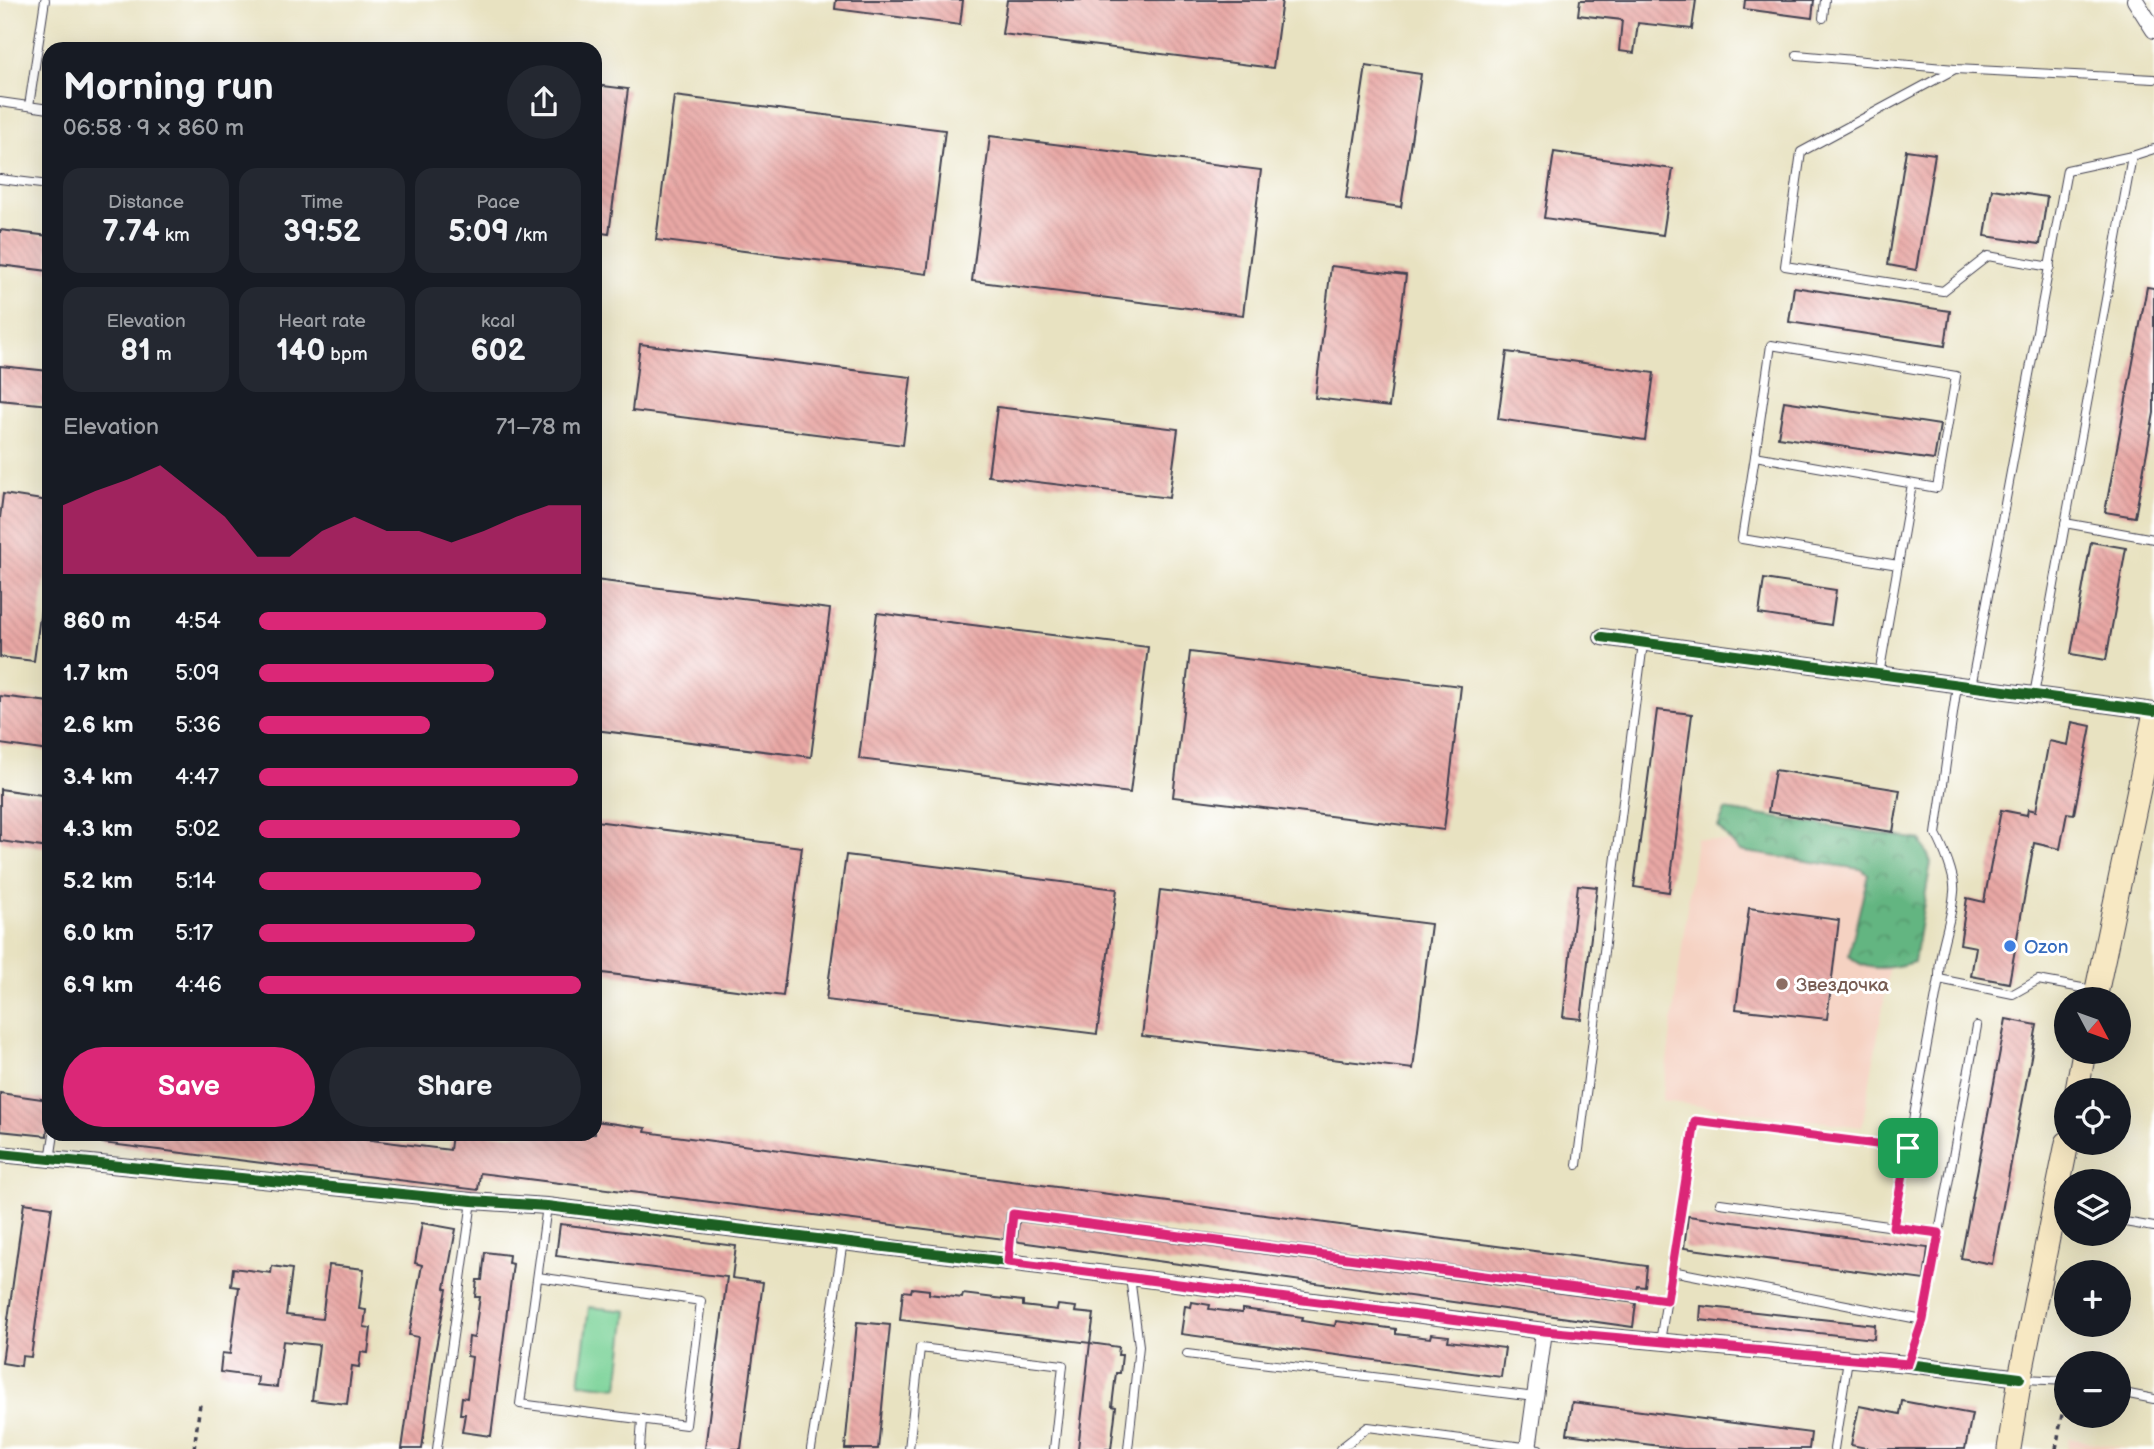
<!DOCTYPE html>
<meta charset="utf-8">
<style>
:root{--surface:#171b24;--page:#242831;--text:#f1f3f6;--muted:#9ea1a6;--accent:#db2777}
body{margin:0;font-family:"Balsamiq Sans",sans-serif;background:var(--page);color:var(--text);height:100vh;display:flex;flex-direction:column;font-size:26px;white-space:nowrap}
*{box-sizing:border-box;margin:0}
p{font-size:23px;color:var(--muted)}
.icon{flex:none;width:38px;height:38px;fill:none;stroke:currentColor;stroke-width:2;stroke-linecap:round;stroke-linejoin:round}
.map{position:relative;flex:1;overflow:hidden}
.side{position:absolute;left:42px;top:42px;width:560px;height:1099px;display:flex;flex-direction:column;background:var(--surface);border-radius:21px;box-shadow:0 7px 28px #0002}
.side>*{flex:none}
.needle{width:46px;rotate:131deg}
.fabs{position:absolute;left:2054px;top:987px;display:grid;gap:14px}
.fabs a{display:grid;place-items:center;width:77px;height:77px;border-radius:50%;background:var(--surface);box-shadow:0 7px 28px #0002;font-size:35px}
.pin{position:absolute;display:grid;place-items:center;width:60px;height:60px;color:#fff;margin:-30px;border-radius:14px;box-shadow:0 4px 10px #0006}
.round{display:grid;place-items:center;flex:none;width:74px;height:74px;border-radius:37px;background:var(--page)}
.head{display:flex;align-items:center;justify-content:space-between;height:119px;padding:0 21px}
h1{font-size:38px;font-weight:600;line-height:52px}
.figures{display:grid;grid-template-columns:repeat(3,1fr);gap:10px;height:119px;padding:7px 21px}
.figures div{display:grid;align-content:center;border-radius:18px;background:var(--page);text-align:center}
.figures b{font-size:30px;font-weight:600}
.figures small{font-size:19px;font-weight:400}
.figures p{font-size:19px}
.chart{height:196px;padding:14px 21px}
.chart p{display:flex;justify-content:space-between}
.chart svg{width:100%;height:126px;margin-top:7px;fill:var(--accent);opacity:.7}
.primary-button{display:flex;gap:14px;margin-top:auto;padding:14px 21px}
.primary-button a{flex:1;height:80px;border-radius:42px;background:var(--accent);color:#fff;font-size:28px;font-weight:600;line-height:80px;text-align:center}
.primary-button a+a{background:var(--page);color:var(--text)}
ul{padding:0 21px;list-style:none;font-size:23px}
li{display:grid;grid-template-columns:112px 84px 1fr;align-items:center;height:52px}
li i{height:18px;border-radius:9px;background:var(--accent)}
.map>svg:first-child{display:block}
.built{fill:#f5d2c2}
.green{fill:#7bd399;stroke:#4e7a6a;stroke-width:2}
.forest{fill:url(#forest-crowns);stroke:#436c5e;stroke-width:2}
.building{fill:url(#building-back-hatch)}
.lines{fill:none;stroke-linecap:round;stroke-linejoin:round}
.lane-casing{stroke:#403f4f;stroke-width:10}
.street-casing{stroke:#403f4f;stroke-width:18}
.secondary-casing{stroke:#403f4f;stroke-width:25}
.path{stroke:#403f4f;stroke-width:3.5;stroke-dasharray:5 5;stroke-linecap:butt}
.lane{stroke:#fff;stroke-width:8}
.street{stroke:#fff;stroke-width:16}
.secondary{stroke:#f7e8c3;stroke-width:23}
.cycleway-casing{stroke:#fff;stroke-width:15}
.cycleway{stroke:#1b5e20;stroke-width:10}
.route-casing{stroke:#fff;stroke-width:14}
.route{stroke:#db2777;stroke-width:9}
.shop-dot{fill:#3f7fe0;stroke:#fff;stroke-width:2.5}
.education-dot{fill:#8d6e63;stroke:#fff;stroke-width:2.5}
.labels{text-anchor:middle;stroke-width:6;stroke-linejoin:round;paint-order:stroke}
.shop-label{font-size:19px;fill:#366cbe;stroke:#fff;text-anchor:start}
.education-label{font-size:19px;fill:#785e54;stroke:#fff;text-anchor:start}
</style>
<div class="map">
<svg width="2154" height="1449" viewBox="0 0 2154 1449">
<defs>
<pattern id="forest-crowns" width="20" height="18" patternUnits="userSpaceOnUse" patternTransform="scale(1.75)"><rect width="20" height="18" fill="#64b581"/><path d="M2 6a3 3 0 1 1 6 0M12 15a3 3 0 1 1 6 0" fill="none" stroke="#52936b"/></pattern>
<pattern id="building-back-hatch" width="6" height="6" patternUnits="userSpaceOnUse" patternTransform="scale(1.75)"><rect width="6" height="6" fill="#e8a7a4"/><path d="M-1 5l2 2M0 0l6 6M5-1l2 2" fill="none" stroke="#c78f8e"/></pattern>
</defs>
<rect width="100%" height="100%" fill="#fff"/>
<filter id="ink" filterUnits="userSpaceOnUse"><feTurbulence type="fractalNoise" baseFrequency=".0143" numOctaves="2"/><feDisplacementMap in="SourceGraphic" scale="14" xChannelSelector="R" yChannelSelector="G"/><feConvolveMatrix kernelMatrix="1 2 1 2 8 2 1 2 1" color-interpolation-filters="sRGB"/></filter>
<filter id="wash" filterUnits="userSpaceOnUse"><feTurbulence type="fractalNoise" baseFrequency=".00686" numOctaves="4" result="noise"/><feDisplacementMap in="SourceGraphic" scale="28" xChannelSelector="R" yChannelSelector="G"/><feGaussianBlur stdDeviation="1.57" result="paint"/><feColorMatrix in="noise" values="0 0 0 0 0 0 0 0 0 0 0 0 0 0 0 0 0 1.4 0 .05"/><feComposite in="paint" operator="in"/></filter>
<g filter="url(#wash)">
<rect width="100%" height="100%" fill="#e8e2c1"/>
<g class="built">
<path d="M1696 838 1907 867 1862 1127 1662 1101Z"/>
<path d="M2069 1438 2127 1449H2067Z"/>
</g>
<path class="green" d="M589 1307 627 1311 618 1387 579 1383Z"/>
<path class="forest" d="M1725 810 1921 840 1931 862 1914 962C1892 968 1865 974 1849 955L1868 874 1860 869 1739 851 1718 827Z"/>
<g id="blocks">
<g class="building">
<path d="M836 0H963L960 25 835 9Z"/>
<path d="M1007 0H1282L1273 68 1002 34Z"/>
<path d="M1580 0H1696L1692 29 1638 23 1634 53 1619 51 1622 20 1578 15Z"/>
<path d="M1745 0H1814L1812 18 1744 9Z"/>
<path d="M1366 66 1421 74 1401 207 1346 199Z"/>
<path d="M595 85 628 89 609 234 595 232Z"/>
<path d="M674 96 945 130 927 274 656 240Z"/>
<path d="M990 136 1261 170 1243 315 972 281Z"/>
<path d="M1906 150 1935 154 1916 270 1888 265Z"/>
<path d="M1554 152 1673 169 1663 235 1544 218Z"/>
<path d="M1992 189 2047 197 2040 244 1985 236Z"/>
<path d="M0 230 49 236V271L0 265Z"/>
<path d="M1331 266 1406 275 1389 407 1315 398Z"/>
<path d="M1794 287 1950 311 1945 346 1789 322Z"/>
<path d="M2147 287 2154 288V413L2135 517 2105 512Z"/>
<path d="M640 344 911 377 903 445 632 411Z"/>
<path d="M1507 352 1654 373 1645 440 1498 419Z"/>
<path d="M0 366 49 371V405L0 400Z"/>
<path d="M1784 401 1940 425 1934 460 1778 437Z"/>
<path d="M997 407 1178 429 1169 498 988 476Z"/>
<path d="M3 494 49 501V550L34 661 0 657V518Z"/>
<path d="M2091 542 2126 548 2106 660 2071 654Z"/>
<path d="M1764 579 1836 590 1831 625 1759 614Z"/>
<path d="M595 580 830 609 811 757 595 730Z"/>
<path d="M877 613 1148 647 1130 793 859 759Z"/>
<path d="M1190 652 1461 686 1444 830 1173 797Z"/>
<path d="M0 696 49 702V751L0 744Z"/>
<path d="M1657 710 1692 714 1669 892 1634 887Z"/>
<path d="M2072 722 2091 726 2074 814 2067 813 2060 849 2034 843 2009 983 1971 976 1976 947 1960 944 1967 898 1984 902 2001 810 2027 815 2028 809 2036 811 2049 741 2068 745Z"/>
<path d="M1775 770 1900 790 1893 832 1768 812Z"/>
<path d="M0 789 49 796V848L0 841Z"/>
<path d="M595 821 802 847 783 996 595 972Z"/>
<path d="M846 855 1117 889 1097 1034 826 1000Z"/>
<path d="M1578 885 1597 887 1581 1019 1563 1017Z"/>
<path d="M1160 890 1431 924 1413 1069 1142 1036Z"/>
<path d="M1749 908 1839 920 1827 1019 1736 1009Z"/>
<path d="M2006 1019 2037 1025 1992 1264 1961 1258Z"/>
<path d="M0 1093 49 1100 47 1136 0 1131Z"/>
<path d="M595 1121 646 1128 645 1132 1647 1266 1645 1287 1638 1286 1637 1290 1014 1208 1007 1213 1004 1239 480 1173 478 1190 102 1143 103 1134H324L450 1150 452 1134H595Z"/>
<path d="M24 1203 52 1207 31 1357 22 1356 21 1366 2 1363Z"/>
<path d="M1688 1216 1928 1248 1924 1280 1684 1248Z"/>
<path d="M1019 1221 1636 1303 1633 1327 1020 1242 1017 1241Z"/>
<path d="M422 1223 456 1229 445 1288 447 1289 433 1363 422 1449H402L418 1337 409 1335 422 1265 415 1263Z"/>
<path d="M560 1224 736 1246 732 1278 763 1282 741 1449H705L727 1277 556 1256Z"/>
<path d="M485 1252 509 1255 508 1263 513 1264 491 1436 462 1432 465 1414H460L462 1397 467 1398 472 1357 467 1356 469 1337 474 1338 480 1297H475L477 1280H482Z"/>
<path d="M329 1265 364 1269 359 1309 366 1310 364 1327 371 1328 368 1353 361 1352 359 1367 352 1366 347 1404 312 1400 319 1345 283 1341 277 1387 257 1385 258 1377 220 1372 222 1353 230 1354 239 1287 231 1286 233 1268 271 1273 272 1266 292 1269 286 1315 322 1319Z"/>
<path d="M912 1288 929 1290V1294L962 1298 963 1294 995 1298 1023 1301V1306L1057 1310 1058 1305 1076 1307 1075 1312 1094 1314 1090 1343 900 1320 903 1291 911 1292Z"/>
<path d="M1192 1302 1210 1305 1209 1309 1242 1313V1309L1303 1317 1302 1321 1335 1326 1336 1321 1396 1329V1334L1430 1338 1431 1334 1449 1336 1448 1341 1505 1348 1501 1377 1181 1334 1185 1306 1191 1307Z"/>
<path d="M1701 1306 1875 1325 1874 1339 1700 1320Z"/>
<path d="M857 1322 890 1325 878 1449H845Z"/>
<path d="M1090 1343 1119 1347 1118 1355H1122L1120 1373H1116L1112 1406 1116 1407 1111 1449H1078Z"/>
<path d="M1902 1401 1972 1414 1965 1449H1871L1851 1445 1859 1406 1900 1414Z"/>
<path d="M1572 1402 1811 1433 1809 1449H1683L1567 1434Z"/>
</g>
</g>
</g>
<g filter="url(#ink)">
<use href="#blocks" fill-opacity="0" stroke="#403f4f" stroke-width="2"/>
<g class="lines">
<defs>
<g id="lane">
<path d="M1823 18 1825 0"/>
<path d="M1797 55 1955 69 2154 79"/>
<path d="M1955 69 1801 152 1785 266 1943 291 1988 256 2050 267"/>
<path d="M0 102 49 109"/>
<path d="M29 106 45 0"/>
<path d="M0 179 49 185"/>
<path d="M1771 345 1956 376 1937 488 1755 456Z"/>
<path d="M1755 456 1742 539 1898 565"/>
<path d="M2065 523 2154 539"/>
<path d="M1879 675 1912 484"/>
<path d="M1971 687 2067 170 2132 156"/>
<path d="M2034 695 2132 156 2154 149"/>
<path d="M1939 979 2013 994 2038 980 2093 990"/>
<path d="M50 1160 54 1134"/>
<path d="M1577 1165 1643 643"/>
<path d="M1720 1203 1939 1233"/>
<path d="M2119 1221 2154 1227"/>
<path d="M1893 1227 1908 1148"/>
<path d="M1008 1262 1013 1214 1667 1300"/>
<path d="M1672 1271 1923 1320"/>
<path d="M538 1277 701 1301 686 1425 520 1404 547 1206"/>
<path d="M1660 1342 1695 1121 1908 1148 1939 979C1938 949 1952 922 1954 892 1956 878 1943 847 1936 834L1957 685"/>
<path d="M1187 1354 1535 1397"/>
<path d="M1908 1364 1923 1320 1977 1026"/>
<path d="M2023 1379 2067 1381"/>
<path d="M2119 1392 2154 1399"/>
<path d="M437 1449 472 1201"/>
<path d="M640 1449 642 1419"/>
<path d="M811 1449 843 1241"/>
<path d="M909 1449 920 1348 1063 1365 1054 1449"/>
<path d="M1128 1449 1139 1346 1130 1277"/>
<path d="M1340 1449 1368 1427 1539 1449"/>
<path d="M1834 1449 1848 1359"/>
</g>
<g id="street">
<path d="M2135 0 2154 30"/>
<path d="M1602 637 2154 711"/>
<path d="M0 1154 472 1201 547 1206 1130 1277 1544 1331 1908 1364 2020 1378"/>
<path d="M1528 1449 1544 1331"/>
</g>
<g id="secondary">
<path d="M2095 999 2154 717"/>
<path d="M2077 1090 2084 1052"/>
<path d="M2009 1449 2020 1378 2067 1143"/>
</g>
</defs>
<use href="#lane" class="lane-casing"/>
<use href="#street" class="street-casing"/>
<use href="#secondary" class="secondary-casing"/>
<g class="path">
<path d="M194 1449 200 1404"/>
<path d="M2056 1449 2066 1391"/>
</g>
<use href="#lane" class="lane"/>
<use href="#street" class="street"/>
<use href="#secondary" class="secondary"/>
<defs>
<g id="cycleway">
<path d="M1602 637 2154 711"/>
<path d="M0 1154 472 1201 547 1206 1130 1277 1544 1331 1908 1364 2020 1378"/>
</g>
</defs>
<use href="#cycleway" class="cycleway-casing"/>
<use href="#cycleway" class="cycleway"/>
</g>
</g>
<g class="lines" filter="url(#ink)">
<defs>
<path id="route" d="M1695 1121 1908 1148 1893 1227 1939 1233 1923 1320 1908 1364 1544 1331 1008 1262 1013 1214 1667 1300Z"/>
</defs>
<use href="#route" class="route-casing"/>
<use href="#route" class="route"/>
</g>
<circle class="shop-dot" cx="2010" cy="946" r="7"/>
<circle class="education-dot" cx="1782" cy="984" r="7"/>
<g class="labels">
<g class="shop-label">
<text x="2024" y="953">Ozon</text>
</g>
<g class="education-label">
<text x="1796" y="991">Звездочка</text>
</g>
</g>
</svg>
<div class="fabs">
<a><svg class="needle" viewBox="-14 -14 28 28"><path d="M0-13l5 13h-10z" fill="#e53935"/><path d="M0 13l5-13h-10z" fill="#9ea1a6"/></svg></a>
<a><svg class="icon" aria-label="locate" viewBox="0 0 24 24"><circle cx="12" cy="12" r="6"/><path d="M12 2v4M12 18v4M2 12h4M18 12h4"/></svg></a>
<a><svg class="icon" aria-label="layers" viewBox="0 0 24 24"><path d="M12 4l9 5-9 5-9-5zM3 14l9 5 9-5"/></svg></a>
<a>+</a>
<a>−</a>
</div>
<div class="pin" style="left:1908px;top:1148px;background:#1e9e55"><svg class="icon" aria-label="arrive" viewBox="0 0 24 24"><path d="M6 21V4h12l-3 4 3 4H6"/></svg></div>
<section class="side">
<div class="head"><div><h1>Morning run</h1><p>06:58 · 9 × 860 m</p></div><a class="round"><svg class="icon" aria-label="share" viewBox="0 0 24 24"><path d="M12 15V3M7 8l5-5 5 5M5 13v7h14v-7"/></svg></a></div>
<div class="figures">
<div><p>Distance</p><b>7.74<small> km</small></b></div>
<div><p>Time</p><b>39:52</b></div>
<div><p>Pace</p><b>5:09<small> /km</small></b></div>
</div>
<div class="figures">
<div><p>Elevation</p><b>81<small> m</small></b></div>
<div><p>Heart rate</p><b>140<small> bpm</small></b></div>
<div><p>kcal</p><b>602</b></div>
</div>
<div class="chart"><p><span>Elevation</span>71–78 m</p>
<svg viewBox="0 0 160 44" preserveAspectRatio="none"><path d="M0 44V20L10 15L20 11L30 6L40 15L50 24L60 38L70 38L80 29L90 24L100 29L110 29L120 33L130 29L140 24L150 20L160 20V44z"/></svg>
</div>
<ul>
<li><b>860 m</b>4:54<i style="width:89%"></i></li>
<li><b>1.7 km</b>5:09<i style="width:73%"></i></li>
<li><b>2.6 km</b>5:36<i style="width:53%"></i></li>
<li><b>3.4 km</b>4:47<i style="width:99%"></i></li>
<li><b>4.3 km</b>5:02<i style="width:81%"></i></li>
<li><b>5.2 km</b>5:14<i style="width:69%"></i></li>
<li><b>6.0 km</b>5:17<i style="width:67%"></i></li>
<li><b>6.9 km</b>4:46<i style="width:100%"></i></li>
</ul>
<div class="primary-button"><a>Save</a><a>Share</a></div>
</section>
</div>
